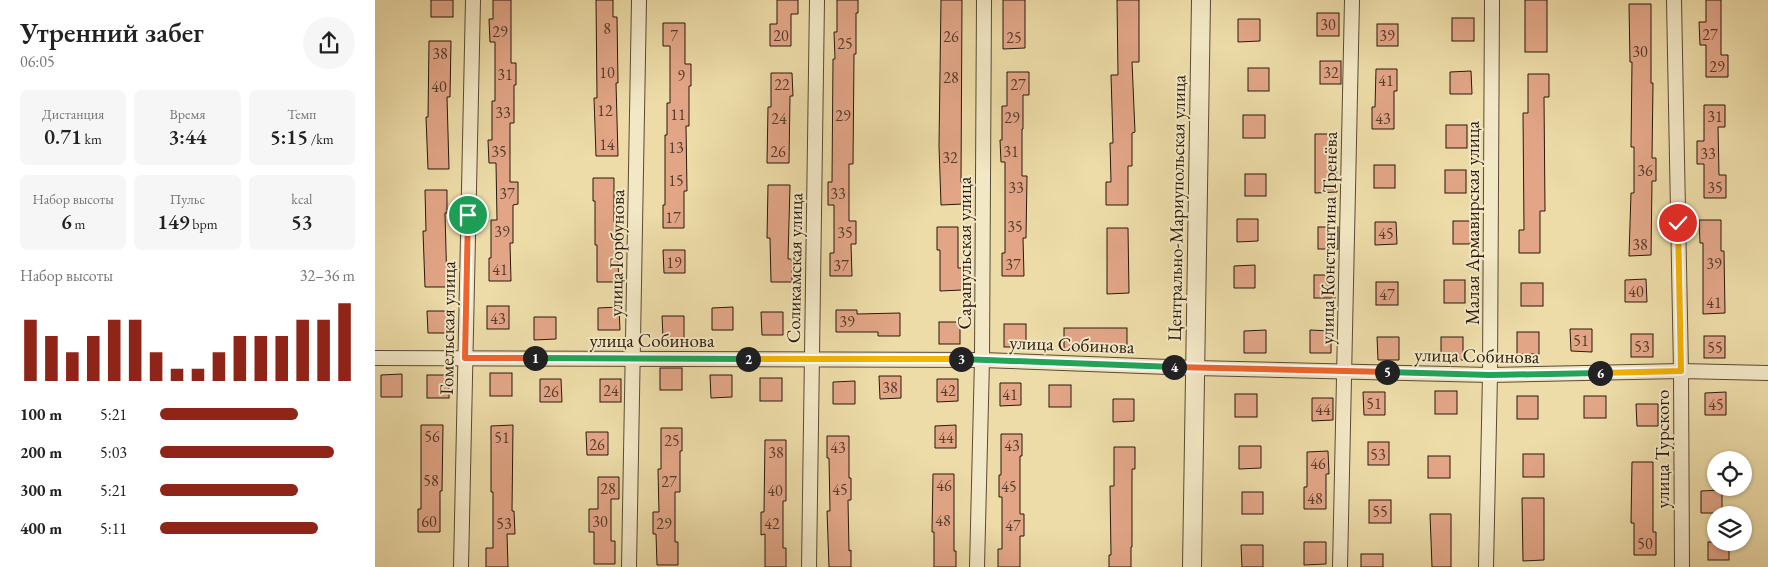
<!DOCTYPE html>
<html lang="ru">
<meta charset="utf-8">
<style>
:root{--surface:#fff;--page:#f6f6f6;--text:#222;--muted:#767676;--accent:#8f2418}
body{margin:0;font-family:"EB Garamond",serif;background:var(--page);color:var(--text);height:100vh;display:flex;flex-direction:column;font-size:19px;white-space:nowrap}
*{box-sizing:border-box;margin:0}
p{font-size:16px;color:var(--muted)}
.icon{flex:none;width:28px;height:28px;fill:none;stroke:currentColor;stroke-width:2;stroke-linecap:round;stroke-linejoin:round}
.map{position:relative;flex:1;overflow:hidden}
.side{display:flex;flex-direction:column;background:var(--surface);width:375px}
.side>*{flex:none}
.fabs{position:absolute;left:1332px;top:451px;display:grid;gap:10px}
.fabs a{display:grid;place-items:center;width:45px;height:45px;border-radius:50%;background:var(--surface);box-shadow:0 1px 4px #0004;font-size:25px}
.pin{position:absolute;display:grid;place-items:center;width:42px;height:42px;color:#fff;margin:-21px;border:2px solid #fff;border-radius:50%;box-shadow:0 1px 5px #0007}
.km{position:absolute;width:25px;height:25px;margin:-12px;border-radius:50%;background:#222;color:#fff;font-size:14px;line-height:25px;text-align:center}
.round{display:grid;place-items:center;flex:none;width:52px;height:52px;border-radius:26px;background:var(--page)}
.overview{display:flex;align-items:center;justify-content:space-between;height:85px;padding:0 20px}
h1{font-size:28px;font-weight:600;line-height:38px}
.stats{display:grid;grid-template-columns:repeat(3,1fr);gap:8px;height:85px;padding:5px 20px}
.stats div{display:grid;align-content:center;border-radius:8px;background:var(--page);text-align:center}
.stats b{font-size:21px;font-weight:600}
.stats small{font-size:14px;font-weight:400}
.stats p{font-size:14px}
.chart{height:140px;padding:10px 20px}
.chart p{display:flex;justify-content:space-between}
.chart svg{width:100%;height:90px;margin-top:5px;stroke:var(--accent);stroke-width:6}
ul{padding:0 20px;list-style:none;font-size:16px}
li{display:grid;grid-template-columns:80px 60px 1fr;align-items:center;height:38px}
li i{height:12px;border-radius:6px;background:var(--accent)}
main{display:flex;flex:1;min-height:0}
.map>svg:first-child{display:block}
.building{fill:#e2a687;stroke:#29190c}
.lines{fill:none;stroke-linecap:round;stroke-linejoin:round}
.minor-casing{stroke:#5a4a33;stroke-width:16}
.tertiary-casing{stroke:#5a4a33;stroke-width:20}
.minor{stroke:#f3e8c6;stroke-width:14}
.tertiary{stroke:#f3e8c6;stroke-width:18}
.split-1-casing{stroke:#fff;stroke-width:10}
.split-2-casing{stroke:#fff;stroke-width:10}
.split-3-casing{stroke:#fff;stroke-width:10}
.split-4-casing{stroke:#fff;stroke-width:10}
.split-5-casing{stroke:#fff;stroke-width:10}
.split-6-casing{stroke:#fff;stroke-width:10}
.split-7-casing{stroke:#fff;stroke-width:10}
.split-1{stroke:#f0652b;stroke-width:6}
.split-2{stroke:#22a559;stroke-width:6}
.split-3{stroke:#f5b400;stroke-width:6}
.split-4{stroke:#22a559;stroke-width:6}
.split-5{stroke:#f0652b;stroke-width:6}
.split-6{stroke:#22a559;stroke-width:6}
.split-7{stroke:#f5b400;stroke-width:6}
.labels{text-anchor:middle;stroke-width:4;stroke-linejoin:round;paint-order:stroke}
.number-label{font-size:16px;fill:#573c2b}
.street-label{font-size:19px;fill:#29190c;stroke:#f3e8c6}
</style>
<main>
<section class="side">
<div class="overview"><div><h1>Утренний забег</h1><p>06:05</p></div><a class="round"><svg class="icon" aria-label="share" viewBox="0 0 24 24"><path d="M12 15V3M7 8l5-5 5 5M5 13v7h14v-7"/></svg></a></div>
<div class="stats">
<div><p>Дистанция</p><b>0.71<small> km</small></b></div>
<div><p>Время</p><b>3:44</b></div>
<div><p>Темп</p><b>5:15<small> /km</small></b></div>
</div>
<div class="stats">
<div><p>Набор высоты</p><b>6<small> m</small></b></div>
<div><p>Пульс</p><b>149<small> bpm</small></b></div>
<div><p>kcal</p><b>53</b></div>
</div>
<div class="chart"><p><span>Набор высоты</span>32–36 m</p>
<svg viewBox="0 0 160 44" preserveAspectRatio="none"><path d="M5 44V14M15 44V22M25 44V30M35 44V22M45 44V14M55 44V14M65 44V30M75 44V38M85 44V38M95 44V30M105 44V22M115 44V22M125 44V22M135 44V14M145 44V14M155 44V6"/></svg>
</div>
<ul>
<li><b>100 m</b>5:21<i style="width:71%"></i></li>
<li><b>200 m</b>5:03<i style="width:89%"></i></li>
<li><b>300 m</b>5:21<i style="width:71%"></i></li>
<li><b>400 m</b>5:11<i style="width:81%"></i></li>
</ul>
</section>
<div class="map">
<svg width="1393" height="567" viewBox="0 0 1393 567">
<rect width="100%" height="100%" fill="#eddca8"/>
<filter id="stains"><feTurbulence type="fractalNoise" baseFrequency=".004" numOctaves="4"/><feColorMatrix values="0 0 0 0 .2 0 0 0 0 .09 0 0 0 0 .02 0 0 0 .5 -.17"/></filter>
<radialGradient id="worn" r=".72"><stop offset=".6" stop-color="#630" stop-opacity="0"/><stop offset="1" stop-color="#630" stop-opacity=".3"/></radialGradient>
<g class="building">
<rect x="56" y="0" width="22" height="17"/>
<path d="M118 0H136V63H141V85H139V123H135V182H143V204L138 205V243H135L136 281H114V258H116V220H122L121 163H114L113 140H117V101H120V42H115L114 19H118Z"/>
<path d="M221 0H238V17H242L243 83H241L243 156H221L219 98H222Z"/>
<path d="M402 0H423V14H416V46H395V24H402Z"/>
<path d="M462 0H483V13H481V54H479L478 164H474V221H481V244H476L477 276H455V253H459V205H453V182H457L458 59H460L459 32H462Z"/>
<path d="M566 0H587L586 182H588V204L566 205 564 146Z"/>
<path d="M628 0H650V48L628 49Z"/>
<path d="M742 0H764V62H757L760 132 757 133V166H753V205H731V182H736L735 143H738L736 75H743Z"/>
<rect x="1150" y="0" width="22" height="52"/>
<path d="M1331 0H1346V55H1353V77H1331V45H1325L1324 22H1331Z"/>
<path d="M1254 4H1276V83H1278L1277 158H1281V181H1277L1276 255 1254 256 1256 193H1259V147H1256L1257 62H1255Z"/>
<rect x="942" y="13" width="22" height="23"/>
<rect x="1077" y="18" width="22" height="23"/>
<path d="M863 19H885V41L863 42Z"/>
<path d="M288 23H310V64H316V86H314V126H311L312 191H309V228H288V205H290V135H292V103H295V46H288Z"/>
<rect x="1002" y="24" width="21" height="22"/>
<path d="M54 41H76L75 97H72L74 169H53L51 117H53Z"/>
<rect x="945" y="61" width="21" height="23"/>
<rect x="873" y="68" width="21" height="23"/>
<path d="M1001 69H1022V91H1019V129H997V107H1000Z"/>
<path d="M1096 71 1097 94H1075V72Z"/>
<path d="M632 72H654V95H648V129H647V176H652L651 238H648L649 276H627V253H630V162H626L625 140H627V106H632Z"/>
<path d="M396 73H417L418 96H415L414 163H392L393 107H396Z"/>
<path d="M1153 74H1174V97H1169L1170 211H1165V253H1144V230H1149L1148 113H1153Z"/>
<path d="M1329 105H1350V127H1343L1344 175H1351V198H1329V164H1322V141H1329Z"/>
<rect x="868" y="115" width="22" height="23"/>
<rect x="1071" y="125" width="21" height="23"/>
<path d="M940 134H961L962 192 940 193Z"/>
<rect x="999" y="165" width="21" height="23"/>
<rect x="1070" y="170" width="21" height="23"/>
<rect x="870" y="174" width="21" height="22"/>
<path d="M218 178H239V222H241L244 282H222V245H220V201H218Z"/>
<path d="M393 185H415L413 259H417V282H396L395 238H392Z"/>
<path d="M50 190H72V213H70L72 287H50L48 231H51Z"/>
<path d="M862 219H883V241L862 242Z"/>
<path d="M1324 220H1346V251H1349L1350 313 1328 314V243H1325Z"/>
<rect x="1078" y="221" width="21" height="23"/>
<path d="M1000 222H1021L1022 244 1000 245Z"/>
<path d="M562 227H583V268H587V290L565 291V250H562Z"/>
<rect x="943" y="227" width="20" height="22"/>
<path d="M732 228H753L754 293 732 294Z"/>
<path d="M288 250H310V273H289Z"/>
<path d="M880 265V288H859V266Z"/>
<rect x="939" y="275" width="21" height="23"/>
<path d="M1271 279 1272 302H1250V280Z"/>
<rect x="1069" y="280" width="21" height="23"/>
<rect x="1001" y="282" width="22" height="23"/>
<rect x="1146" y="283" width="22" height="23"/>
<rect x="112" y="306" width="22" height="23"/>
<path d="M244 307 245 330H223V308Z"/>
<path d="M358 307V330H337V308Z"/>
<path d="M461 310H482V314L525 313V336H503V332H461Z"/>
<path d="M52 311H74V333H53Z"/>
<path d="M386 312H408V335H387Z"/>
<path d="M287 316H309V339L288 338Z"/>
<path d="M159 317H181V339L159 340Z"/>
<rect x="564" y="322" width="21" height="22"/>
<rect x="629" y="324" width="22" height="23"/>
<rect x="689" y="328" width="63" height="23"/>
<path d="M1195 329H1217V352L1196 351Z"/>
<path d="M891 330V353H869V331Z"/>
<path d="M935 330 956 331V353H935Z"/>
<rect x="1142" y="332" width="22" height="22"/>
<rect x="1256" y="334" width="22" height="23"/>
<rect x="1329" y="336" width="21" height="22"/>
<path d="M1002 337H1024V360H1003Z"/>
<rect x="1066" y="337" width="22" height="23"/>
<rect x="285" y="368" width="22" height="22"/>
<rect x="115" y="373" width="22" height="23"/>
<path d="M27 374V397H6V375Z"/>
<rect x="52" y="375" width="22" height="23"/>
<path d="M335 375H357V397L336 398Z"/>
<path d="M504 376H526V398L505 399Z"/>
<rect x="385" y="378" width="22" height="23"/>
<path d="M165 379H186L187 402H165Z"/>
<rect x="225" y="379" width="21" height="23"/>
<path d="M562 379H583V401L562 402Z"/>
<path d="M480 381V404H458V382Z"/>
<path d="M625 383H646V405L625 406Z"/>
<rect x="674" y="385" width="22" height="22"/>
<rect x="1060" y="391" width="22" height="23"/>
<path d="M988 392H1010V415H989Z"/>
<path d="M1351 392V415H1330V393Z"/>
<rect x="860" y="394" width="22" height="23"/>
<rect x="1142" y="396" width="21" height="23"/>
<rect x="1209" y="396" width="22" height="22"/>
<path d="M937 398H958V420L937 421Z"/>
<path d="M738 399H759V421L738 422Z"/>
<path d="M1261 404H1283V426H1262Z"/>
<path d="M46 425H68L67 491H65V532H43V509H46Z"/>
<path d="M138 425 137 511H139L140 534H132L133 567H111V548H118V492H116V426Z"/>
<path d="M581 425V448H560V426Z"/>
<path d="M286 428H307V451H305V492H300V542H303V565H282L281 534H278V512H284L283 469H286Z"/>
<path d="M211 432H233V455H212Z"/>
<path d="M626 434H647V456H645V514H649V536H645V567H623V549H627V497H624V475H626Z"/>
<path d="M452 436H474V478H476V500H473L474 551 476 550V567H454L452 511H455L454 458H452Z"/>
<path d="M390 440H411V501H408V548H411V567H390V534L386 535V512H389Z"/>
<rect x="993" y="442" width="21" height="23"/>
<path d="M864 446H886V468L864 469Z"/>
<path d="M739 447H760V469H757V547H756V567H734V555H736L735 486H739Z"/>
<path d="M953 451 954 474H951V509H929V487H932V452Z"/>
<rect x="1148" y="454" width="21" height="23"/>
<rect x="1053" y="456" width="22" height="22"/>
<path d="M1257 462H1278V532H1281V555H1259V523H1256Z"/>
<path d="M558 474H579V551H581V567H559V532H557Z"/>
<path d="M223 477H244V499H236V541H240V564H219V532H214V509H223Z"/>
<path d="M1347 490V513H1326V491Z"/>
<rect x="867" y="492" width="21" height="22"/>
<path d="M1147 498H1169V560L1148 561Z"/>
<rect x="994" y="500" width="22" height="23"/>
<path d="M1055 514H1076V567H1057Z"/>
<path d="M929 542H951V564L929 565Z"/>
<rect x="1333" y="542" width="21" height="18"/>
<path d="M866 545H888V567H867Z"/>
<rect x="986" y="554" width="22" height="13"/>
</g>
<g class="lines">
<defs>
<g id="minor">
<path d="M1299 0 1306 371 1307 567"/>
<path d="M0 358 607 360 820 368 1115 375 1306 371 1393 373"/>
<path d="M86 567 98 0"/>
<path d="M254 567 264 0"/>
<path d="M434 567 442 0"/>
<path d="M602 567 607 360 609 0"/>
<path d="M965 567 977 0"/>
<path d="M1111 567 1115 375 1117 0"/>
</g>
<path id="tertiary" d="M817 567 826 0"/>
</defs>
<use href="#minor" class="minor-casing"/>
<use href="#tertiary" class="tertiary-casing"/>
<use href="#minor" class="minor"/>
<use href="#tertiary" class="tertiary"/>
</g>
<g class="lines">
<defs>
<path id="split-1" d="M93 215 90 358H160"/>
<path id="split-2" d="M160 358 373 359"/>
<path id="split-3" d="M373 359H586"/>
<path id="split-4" d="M586 359 799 367"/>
<path id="split-5" d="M799 367 1012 372"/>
<path id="split-6" d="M1012 372 1115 375 1225 373"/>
<path id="split-7" d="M1225 373 1306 371 1303 223"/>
</defs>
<use href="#split-1" class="split-1-casing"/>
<use href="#split-2" class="split-2-casing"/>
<use href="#split-3" class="split-3-casing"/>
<use href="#split-4" class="split-4-casing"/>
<use href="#split-5" class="split-5-casing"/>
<use href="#split-6" class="split-6-casing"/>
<use href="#split-7" class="split-7-casing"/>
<use href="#split-1" class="split-1"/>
<use href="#split-2" class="split-2"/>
<use href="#split-3" class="split-3"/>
<use href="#split-4" class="split-4"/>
<use href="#split-5" class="split-5"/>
<use href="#split-6" class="split-6"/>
<use href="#split-7" class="split-7"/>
</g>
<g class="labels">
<g class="number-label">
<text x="953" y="30">30</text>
<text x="232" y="34">8</text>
<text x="125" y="37">29</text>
<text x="1335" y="40">27</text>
<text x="299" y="41">7</text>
<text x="406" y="41">20</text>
<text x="1012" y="41">39</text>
<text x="576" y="42">26</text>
<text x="639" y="43">25</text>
<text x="470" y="49">25</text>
<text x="1265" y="57">30</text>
<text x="65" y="59">38</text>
<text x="1342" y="72">29</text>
<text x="232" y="78">10</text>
<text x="956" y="78">32</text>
<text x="130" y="80">31</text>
<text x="306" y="81">9</text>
<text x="576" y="83">28</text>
<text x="1011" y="86">41</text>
<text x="407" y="90">22</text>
<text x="643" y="90">27</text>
<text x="64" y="92">40</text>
<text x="230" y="116">12</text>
<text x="128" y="118">33</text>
<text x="303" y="120">11</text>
<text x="468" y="121">29</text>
<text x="1340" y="122">31</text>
<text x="637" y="123">29</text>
<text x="404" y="124">24</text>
<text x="1008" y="124">43</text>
<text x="232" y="150">14</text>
<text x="301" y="153">13</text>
<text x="124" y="157">35</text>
<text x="403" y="157">26</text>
<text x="636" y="157">31</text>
<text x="1333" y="159">33</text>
<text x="575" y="163">32</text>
<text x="1270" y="176">36</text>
<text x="301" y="186">15</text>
<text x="641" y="193">33</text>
<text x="1340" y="193">35</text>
<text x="132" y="199">37</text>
<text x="463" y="199">33</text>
<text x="298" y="223">17</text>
<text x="640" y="232">35</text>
<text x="127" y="237">39</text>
<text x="470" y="238">35</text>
<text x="1011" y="239">45</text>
<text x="1265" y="250">38</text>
<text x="299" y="268">19</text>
<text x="1339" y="269">39</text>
<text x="638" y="270">37</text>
<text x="466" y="271">37</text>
<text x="125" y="275">41</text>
<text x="1261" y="297">40</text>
<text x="1012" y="300">47</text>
<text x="1339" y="308">41</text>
<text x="123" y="324">43</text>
<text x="472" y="327">39</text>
<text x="1206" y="346">51</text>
<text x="1267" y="352">53</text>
<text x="1340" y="353">55</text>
<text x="515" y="393">38</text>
<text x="236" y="396">24</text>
<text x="573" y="396">42</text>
<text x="176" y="397">26</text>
<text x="635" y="400">41</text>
<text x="999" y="409">51</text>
<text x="1341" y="410">45</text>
<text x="948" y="415">44</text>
<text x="57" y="442">56</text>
<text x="127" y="443">51</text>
<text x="571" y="443">44</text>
<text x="297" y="446">25</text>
<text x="222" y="450">26</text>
<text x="637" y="451">43</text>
<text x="463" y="453">43</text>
<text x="401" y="458">38</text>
<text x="1003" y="460">53</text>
<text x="943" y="469">46</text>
<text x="56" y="486">58</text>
<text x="294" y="487">27</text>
<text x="569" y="491">46</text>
<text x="634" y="492">45</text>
<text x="233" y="494">28</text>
<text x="465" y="495">45</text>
<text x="400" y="496">40</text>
<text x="940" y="504">48</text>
<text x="1005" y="517">55</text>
<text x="568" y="526">48</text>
<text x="54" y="527">60</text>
<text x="225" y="527">30</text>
<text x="129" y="529">53</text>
<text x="289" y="529">29</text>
<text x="397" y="529">42</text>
<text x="638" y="531">47</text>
<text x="1270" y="549">50</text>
</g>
<g class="street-label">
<text transform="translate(801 208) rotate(-89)" y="7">Центрально-Мариупольская улица</text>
<text transform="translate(1097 223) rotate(-90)" y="7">Малая Армавирская улица</text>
<text transform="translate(953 238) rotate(-89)" y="7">улица Константина Тренёва</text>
<text transform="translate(241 253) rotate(-89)" y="7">улица Горбунова</text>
<text transform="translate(589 253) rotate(-90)" y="7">Сарапульская улица</text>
<text transform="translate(419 268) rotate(-89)" y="7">Соликамская улица</text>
<text transform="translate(72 328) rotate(-89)" y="7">Гомельская улица</text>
<text x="277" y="347">улица Собинова</text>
<text transform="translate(697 344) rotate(2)" y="7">улица Собинова</text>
<text transform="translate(1102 355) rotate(1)" y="7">улица Собинова</text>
<text transform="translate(1287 449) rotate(-90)" y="7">улица Турского</text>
</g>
</g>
<rect width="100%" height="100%" filter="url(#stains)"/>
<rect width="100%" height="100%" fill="url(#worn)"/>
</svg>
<div class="fabs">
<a><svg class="icon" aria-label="locate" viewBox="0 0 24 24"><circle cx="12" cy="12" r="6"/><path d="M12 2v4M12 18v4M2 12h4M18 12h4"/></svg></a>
<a><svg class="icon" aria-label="layers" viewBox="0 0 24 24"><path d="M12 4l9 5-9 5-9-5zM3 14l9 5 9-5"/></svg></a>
</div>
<div class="pin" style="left:93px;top:215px;background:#1e9e55"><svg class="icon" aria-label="arrive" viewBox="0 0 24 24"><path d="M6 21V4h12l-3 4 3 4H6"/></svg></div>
<div class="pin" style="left:1303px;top:223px;background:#d93025"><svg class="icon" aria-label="check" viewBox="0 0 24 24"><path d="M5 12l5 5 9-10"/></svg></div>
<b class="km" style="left:160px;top:358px">1</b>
<b class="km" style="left:373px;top:359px">2</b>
<b class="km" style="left:586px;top:359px">3</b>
<b class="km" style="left:799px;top:367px">4</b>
<b class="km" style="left:1012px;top:372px">5</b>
<b class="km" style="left:1225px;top:373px">6</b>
</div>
</main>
